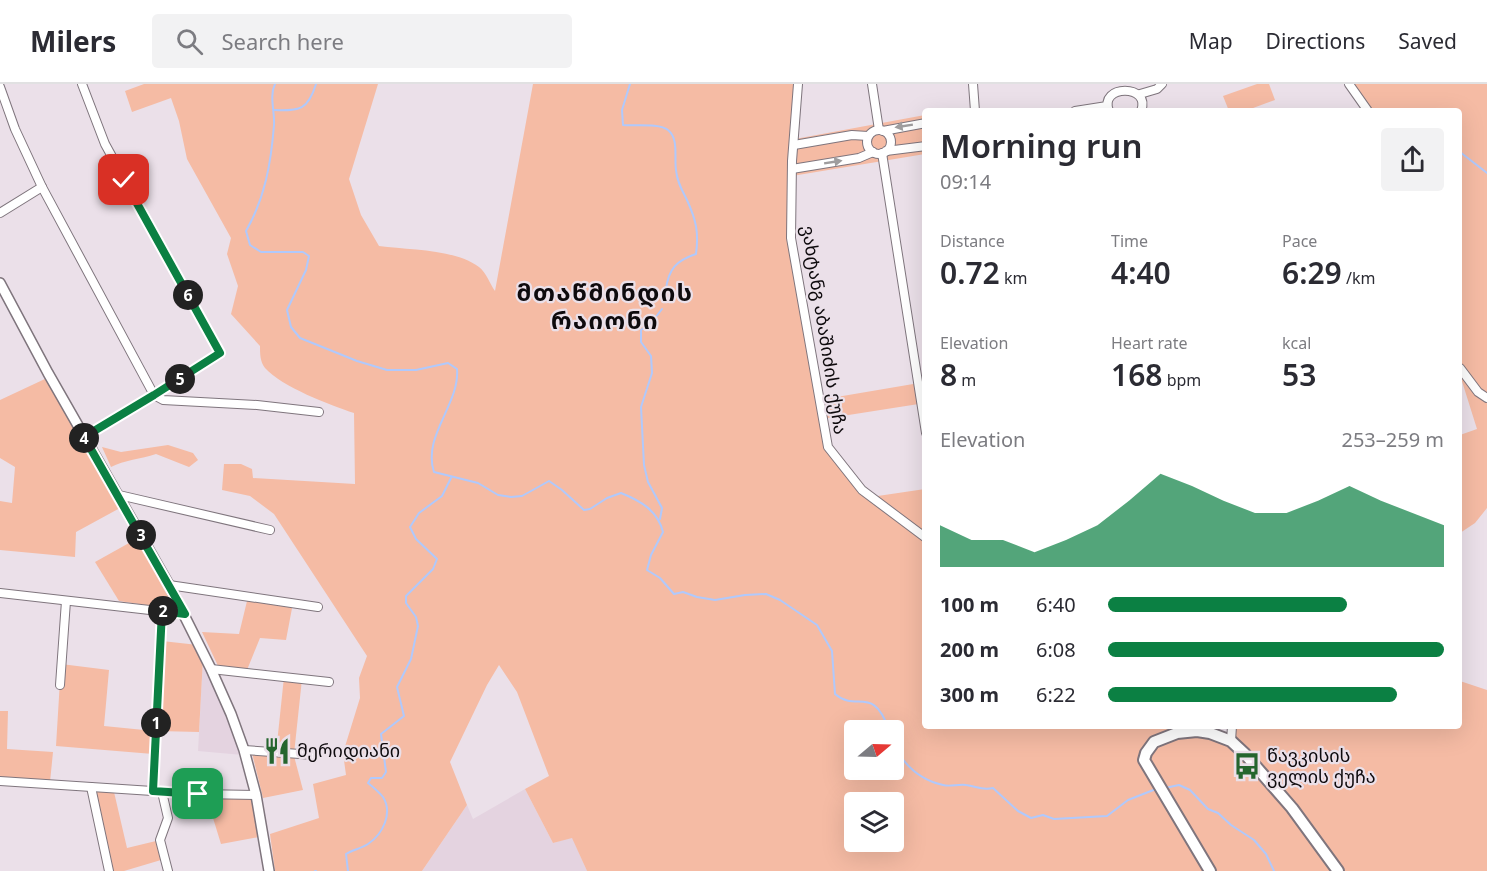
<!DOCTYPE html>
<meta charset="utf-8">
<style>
:root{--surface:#fff;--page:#f2f2f3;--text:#2b2b33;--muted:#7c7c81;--line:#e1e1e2;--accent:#0b8043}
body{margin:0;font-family:"Noto Sans","Noto Sans Georgian",sans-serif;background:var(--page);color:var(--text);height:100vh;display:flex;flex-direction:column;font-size:22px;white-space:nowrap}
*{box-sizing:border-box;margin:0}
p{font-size:20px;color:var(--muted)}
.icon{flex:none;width:33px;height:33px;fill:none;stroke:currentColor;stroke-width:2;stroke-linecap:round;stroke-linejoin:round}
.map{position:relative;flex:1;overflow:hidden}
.details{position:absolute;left:922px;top:24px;width:540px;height:621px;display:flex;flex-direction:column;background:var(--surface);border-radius:6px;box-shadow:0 6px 24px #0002}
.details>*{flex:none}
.needle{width:39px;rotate:71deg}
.controls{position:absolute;left:844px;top:636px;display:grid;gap:12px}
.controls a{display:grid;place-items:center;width:60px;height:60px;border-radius:6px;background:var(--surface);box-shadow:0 6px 24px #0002;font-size:30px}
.pin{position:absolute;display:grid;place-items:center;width:51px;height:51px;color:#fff;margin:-26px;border-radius:12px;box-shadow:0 3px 9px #0006}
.km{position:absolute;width:30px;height:30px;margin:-15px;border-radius:50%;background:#222;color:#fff;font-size:16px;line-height:30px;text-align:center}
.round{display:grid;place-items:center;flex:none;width:63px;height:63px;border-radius:6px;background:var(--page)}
.summary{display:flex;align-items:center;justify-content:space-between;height:102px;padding:0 18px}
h1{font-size:33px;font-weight:600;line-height:45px}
.stats{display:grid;grid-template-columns:repeat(3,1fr);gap:9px;height:102px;padding:6px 18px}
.stats div{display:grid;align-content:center}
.stats b{font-size:30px;font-weight:600}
.stats small{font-size:16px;font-weight:400}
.stats p{font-size:16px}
.chart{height:168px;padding:12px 18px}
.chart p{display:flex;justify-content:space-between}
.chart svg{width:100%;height:108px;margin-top:6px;fill:var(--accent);opacity:.7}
ul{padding:0 18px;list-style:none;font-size:20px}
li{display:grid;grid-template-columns:96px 72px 1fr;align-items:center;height:45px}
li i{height:15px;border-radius:8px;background:var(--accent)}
header{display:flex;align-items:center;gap:36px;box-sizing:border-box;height:84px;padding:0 30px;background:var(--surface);border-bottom:2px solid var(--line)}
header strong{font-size:28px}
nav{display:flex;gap:33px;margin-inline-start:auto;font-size:21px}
.search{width:420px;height:54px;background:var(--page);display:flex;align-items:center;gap:15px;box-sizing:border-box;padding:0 21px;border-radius:6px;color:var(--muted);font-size:22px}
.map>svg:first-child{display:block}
.built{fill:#e4d3e0}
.green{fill:#f5bba4;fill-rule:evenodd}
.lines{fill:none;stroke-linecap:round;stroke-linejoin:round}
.stream{stroke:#b0c9fc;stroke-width:2}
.minor-casing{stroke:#7f757d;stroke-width:10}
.tertiary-casing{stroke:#7f757d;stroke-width:12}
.secondary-casing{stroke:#7f757d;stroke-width:14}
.minor{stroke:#fff;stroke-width:8}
.tertiary{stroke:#fff;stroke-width:9}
.secondary{stroke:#fff;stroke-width:10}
.oneway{fill:#9f9d9e}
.route-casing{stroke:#fff;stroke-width:12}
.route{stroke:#0b8043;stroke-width:8}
.labels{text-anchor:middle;stroke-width:4.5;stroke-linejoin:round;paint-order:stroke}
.street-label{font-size:18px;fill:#0e0a0d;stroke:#ebe0e9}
.poi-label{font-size:18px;fill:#0e0a0d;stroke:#ebe0e9;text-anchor:start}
.district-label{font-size:24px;font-weight:bold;letter-spacing:1.5px;fill:#0e0a0d;stroke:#ebe0e9}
</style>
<header>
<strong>Milers</strong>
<div class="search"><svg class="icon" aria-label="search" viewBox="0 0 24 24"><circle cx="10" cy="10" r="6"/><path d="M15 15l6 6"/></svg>Search here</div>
<nav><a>Map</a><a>Directions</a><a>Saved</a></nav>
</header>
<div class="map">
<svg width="1487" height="787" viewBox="0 0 1487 787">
<rect width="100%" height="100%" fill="#ebe0e9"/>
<g class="built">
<path d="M203 574 218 606 243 671 198 667Z"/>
<path d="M525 705 553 759 572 753 587 787H422L467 721 473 735Z"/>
</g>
<g class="green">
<path d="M144 0H378L349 95 361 131 379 162C409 166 455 165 479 183 486 188 490 200 495 207L533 0H798L795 55 925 31V70L792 92 791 154 819 316 925 298V319L823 335 828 363 871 413 925 405 926 642H1177V649L1230 657 1232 642H1460V597L1487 606V787H587L572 754 553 759 525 705 549 692 517 608 499 581 487 601 450 678 467 721 422 787H275L270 750 319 734 313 700 346 691 343 669 360 614 359 594 367 572 274 430 250 412 222 406 224 380H241L252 385 253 394 355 400 354 329C330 321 282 303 265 284 260 278 260 269 260 262L231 230 238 202 227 170 231 154 187 75 179 37 171 14 132 28 125 7ZM855 646H894V686H855ZM1247 671 1277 695 1327 764ZM855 718H894V758H855Z"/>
<path d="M1257 0H1269L1275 16 1245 27H1229L1223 12Z"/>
<path d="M1349 0H1487V424L1475 439 1460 449V351L1477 345 1460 291V27H1368Z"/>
<path d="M47 294 120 424 76 448 75 473 0 466V417L12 419 15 383 0 374V316Z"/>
<path d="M168 361 193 369 198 376 189 383 156 370C141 375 124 376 111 383L102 363 121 368Z"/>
<path d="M138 454 179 526 119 517 95 478Z"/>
<path d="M248 513 293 519 286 556 260 554 247 586 219 584 202 548 239 550Z"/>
<path d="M162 557 198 561 203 574 199 648 158 647Z"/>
<path d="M61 580 109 586 104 642 154 647 153 670 56 662Z"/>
<path d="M284 593 302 595 294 670 276 669Z"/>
<path d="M0 627H8L7 665 53 668 50 698 0 695Z"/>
<path d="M252 669 294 672 303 706 263 714Z"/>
<path d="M94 707 114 708 127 764 156 757 161 776 124 787H111Z"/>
<path d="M199 713H255L259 753 221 760 213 734 205 735Z"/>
</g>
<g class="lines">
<g class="stream">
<path d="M275 0C269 12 275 28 274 41 271 79 265 114 246 147L250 161 261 168H303L309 172 306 186 287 226 291 243 300 254 357 277 387 286H416L448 279 457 285C460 320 422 352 434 388L478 399 498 411 511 413 522 412 549 397 562 406 584 426 590 425 607 414 621 409C641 417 658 427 663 448L651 471 647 486 660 494 674 510 683 508 697 513 715 516 745 511 766 510 780 516 817 541 832 567 835 610C857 629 873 600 889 646"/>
<path d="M630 0 622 26 623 41C635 42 660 39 668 46 679 55 674 73 676 86 677 98 682 106 687 116 696 136 699 148 696 170 677 176 668 185 666 206"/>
<path d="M274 26C300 27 308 26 316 0"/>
<path d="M1460 68 1487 89"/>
<path d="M660 435 662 424 648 398 644 381 641 323 652 289 651 272 641 258V246L651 239 662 225"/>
<path d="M894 661C904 681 920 696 943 701 950 703 958 700 966 701 976 702 982 707 993 704L1018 727 1031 734 1043 731 1054 735 1107 732 1128 716 1156 705"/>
<path d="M1165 704 1179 701 1190 706 1208 725 1218 729 1231 741 1254 756 1266 770 1274 787"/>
<path d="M315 787H316"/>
<path d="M348 787 346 770C353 766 362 764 368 760 383 750 393 729 383 713 379 708 373 703 368 699L371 694H382L386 688 381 650 404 632 397 603 411 575 418 542 416 533 406 519V512L433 485 437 475 416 455 410 443 419 429 442 412 451 394"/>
</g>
<defs>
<g id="minor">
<path d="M82 0 105 60 220 269 154 311 84 353"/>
<path d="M798 0 792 77 791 154 828 363 862 406 926 454"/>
<path d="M872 0 879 46"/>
<path d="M973 0 975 27"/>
<path d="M1349 0 1368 27"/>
<path d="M0 3 15 45 42 103 154 311 163 316 257 321 319 328"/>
<path d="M1140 10 1157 5 1162 0"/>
<path d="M1075 27 1107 22"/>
<path d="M1109 27C1098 0 1152 0 1141 27"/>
<circle cx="879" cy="58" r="12"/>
<path d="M883 47 926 39"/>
<path d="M794 61 852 51 868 52"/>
<path d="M886 67 926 62"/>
<path d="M882 69 926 349"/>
<path d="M792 85 859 74 873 68"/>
<path d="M0 129 42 103"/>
<path d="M1460 284 1478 308 1487 314"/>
<path d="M119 411 270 446"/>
<path d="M169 501 318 523"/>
<path d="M0 509 185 530"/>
<path d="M211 585 329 598"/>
<path d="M60 601 66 517"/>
<path d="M1231 657 1232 642"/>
<path d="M244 666 314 671"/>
<path d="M0 697 198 710 256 711"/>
<path d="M91 703 109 787"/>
<path d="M153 707 162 527"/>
<path d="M162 708 168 734 160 756 168 787"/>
</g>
<path id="tertiary" d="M0 199 48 289 169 501 211 585 231 630 244 666 256 711 269 787"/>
<path id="secondary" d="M1210 787 1144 676 1146 669 1154 658 1177 649 1197 647 1210 649 1231 657 1245 670 1292 724 1338 787"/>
</defs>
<use href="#minor" class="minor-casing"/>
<use href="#tertiary" class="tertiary-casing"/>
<use href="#secondary" class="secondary-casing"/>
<use href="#minor" class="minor"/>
<use href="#tertiary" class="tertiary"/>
<use href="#secondary" class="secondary"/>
</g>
<defs><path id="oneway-solid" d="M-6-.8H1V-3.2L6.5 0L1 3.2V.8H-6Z" transform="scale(1.5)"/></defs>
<g class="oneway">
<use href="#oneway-solid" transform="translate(904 42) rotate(171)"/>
<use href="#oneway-solid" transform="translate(833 78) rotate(-9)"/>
</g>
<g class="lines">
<defs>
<path id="route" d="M124 96 220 269 154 311 84 353 185 530 162 527 153 707 198 710"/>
</defs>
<use href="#route" class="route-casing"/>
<use href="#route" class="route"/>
</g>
<defs>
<symbol id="restaurant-bare" viewBox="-9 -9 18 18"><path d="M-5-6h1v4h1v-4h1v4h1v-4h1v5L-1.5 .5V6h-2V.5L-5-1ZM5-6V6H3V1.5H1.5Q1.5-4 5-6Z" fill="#25652e" stroke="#ebe0e9" stroke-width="2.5" paint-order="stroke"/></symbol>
<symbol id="bus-bare" viewBox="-9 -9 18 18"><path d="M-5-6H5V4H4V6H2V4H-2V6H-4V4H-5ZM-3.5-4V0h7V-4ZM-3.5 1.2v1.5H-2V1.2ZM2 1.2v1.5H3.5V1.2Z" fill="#25652e" stroke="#ebe0e9" stroke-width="2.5" paint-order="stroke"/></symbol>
</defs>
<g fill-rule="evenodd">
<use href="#restaurant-bare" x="258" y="648" width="38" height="38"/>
<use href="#bus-bare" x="1228" y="663" width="38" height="38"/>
</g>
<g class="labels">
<g class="street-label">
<text transform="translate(824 246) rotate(81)" y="6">ვახტანგ აბაშიძის ქუჩა</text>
</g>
<g class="poi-label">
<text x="297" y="673">მერიდიანი</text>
<text x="1267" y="678">წავკისის<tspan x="1267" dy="21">ველის ქუჩა</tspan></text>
</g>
<g class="district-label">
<text x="605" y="217">მთაწმინდის<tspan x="605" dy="28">რაიონი</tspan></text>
</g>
</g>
</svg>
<div class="controls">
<a><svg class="needle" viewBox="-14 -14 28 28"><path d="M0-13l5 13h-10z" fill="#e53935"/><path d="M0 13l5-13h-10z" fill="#7c7c81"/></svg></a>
<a><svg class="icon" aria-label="layers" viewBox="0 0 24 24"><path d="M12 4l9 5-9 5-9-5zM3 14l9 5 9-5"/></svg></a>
</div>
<div class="pin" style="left:198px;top:710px;background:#1e9e55"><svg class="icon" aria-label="arrive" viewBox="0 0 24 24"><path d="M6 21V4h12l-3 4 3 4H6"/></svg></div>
<div class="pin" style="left:124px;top:96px;background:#d93025"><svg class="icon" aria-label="check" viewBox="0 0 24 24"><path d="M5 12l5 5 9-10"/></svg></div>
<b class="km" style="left:156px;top:639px">1</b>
<b class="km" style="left:163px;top:527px">2</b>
<b class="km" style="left:141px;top:451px">3</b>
<b class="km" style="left:84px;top:354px">4</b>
<b class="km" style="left:180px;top:295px">5</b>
<b class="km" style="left:188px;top:211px">6</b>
<section class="details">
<div class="summary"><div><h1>Morning run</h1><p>09:14</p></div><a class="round"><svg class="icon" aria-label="share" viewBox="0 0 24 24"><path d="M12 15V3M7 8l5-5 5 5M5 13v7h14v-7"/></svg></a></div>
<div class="stats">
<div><p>Distance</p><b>0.72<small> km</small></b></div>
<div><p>Time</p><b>4:40</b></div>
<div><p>Pace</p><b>6:29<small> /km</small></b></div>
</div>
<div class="stats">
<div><p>Elevation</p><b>8<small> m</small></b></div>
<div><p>Heart rate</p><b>168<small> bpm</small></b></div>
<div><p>kcal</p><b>53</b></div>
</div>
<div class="chart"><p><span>Elevation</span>253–259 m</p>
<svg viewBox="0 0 160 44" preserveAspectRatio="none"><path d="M0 44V27L10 33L20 33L30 38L40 33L50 27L60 17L70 6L80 11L90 17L100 22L110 22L120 17L130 11L140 17L150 22L160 27V44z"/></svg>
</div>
<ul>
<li><b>100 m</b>6:40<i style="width:71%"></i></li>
<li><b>200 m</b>6:08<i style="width:100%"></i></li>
<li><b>300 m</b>6:22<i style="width:86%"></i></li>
</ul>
</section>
</div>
